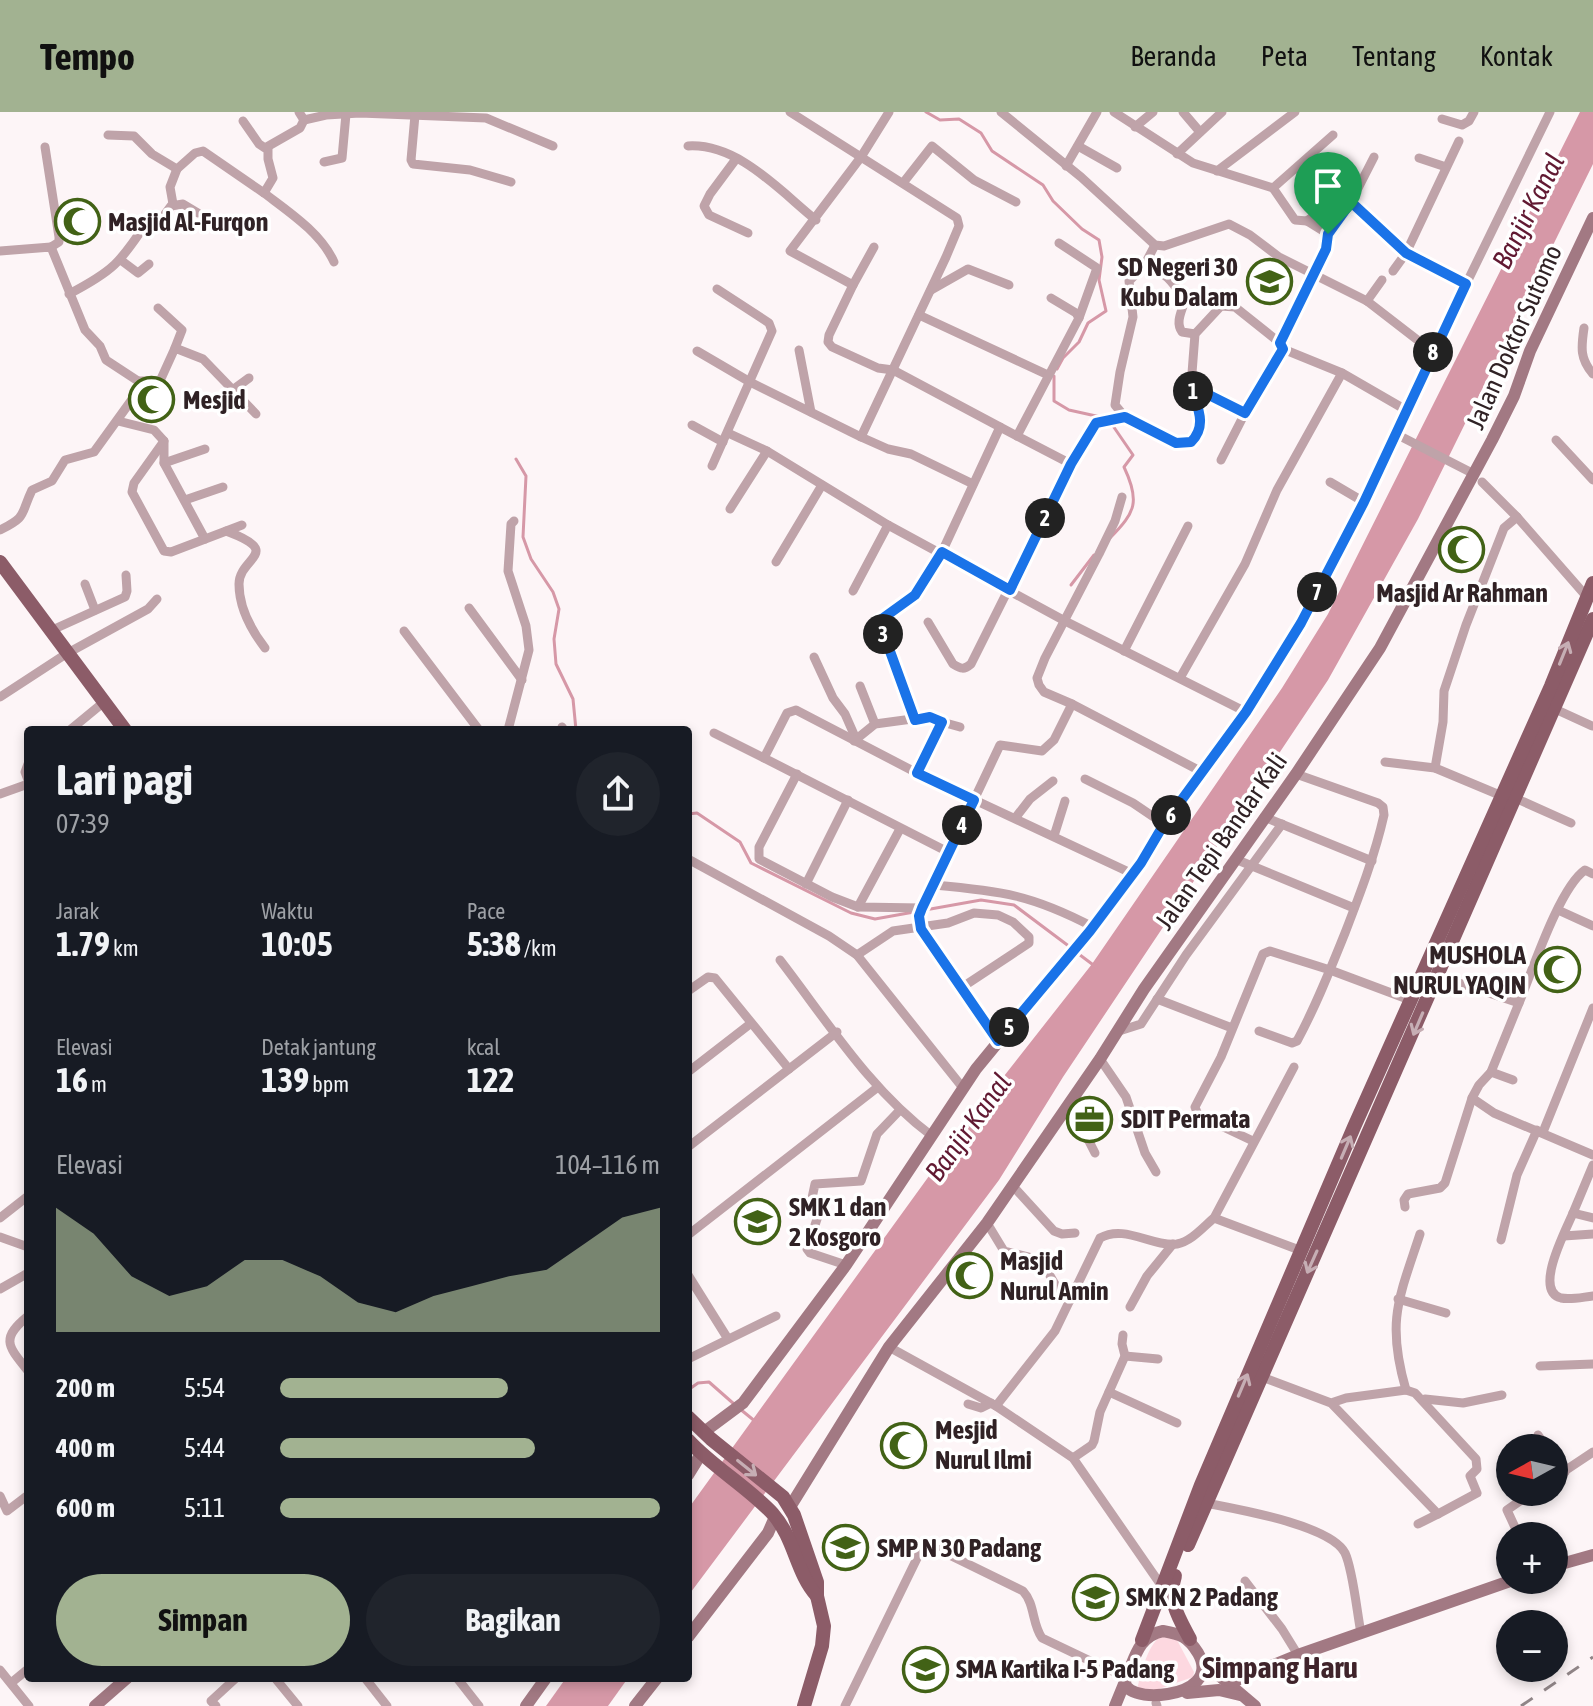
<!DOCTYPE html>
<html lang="id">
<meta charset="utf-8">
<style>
:root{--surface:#171b24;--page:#20242c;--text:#f1f3f6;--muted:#9ea1a6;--accent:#a2b291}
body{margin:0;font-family:"Asap Condensed",sans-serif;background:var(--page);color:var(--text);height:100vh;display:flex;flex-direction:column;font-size:30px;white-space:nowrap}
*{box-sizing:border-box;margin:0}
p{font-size:26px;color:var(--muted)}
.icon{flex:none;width:44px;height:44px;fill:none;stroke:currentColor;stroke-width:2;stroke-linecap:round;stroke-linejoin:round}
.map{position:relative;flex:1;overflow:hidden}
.sheet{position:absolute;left:24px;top:614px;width:668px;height:956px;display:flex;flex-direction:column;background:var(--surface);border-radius:8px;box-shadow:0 4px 12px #0003}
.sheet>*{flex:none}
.needle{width:52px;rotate:262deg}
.controls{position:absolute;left:1496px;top:1322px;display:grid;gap:16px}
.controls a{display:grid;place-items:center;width:72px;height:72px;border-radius:50%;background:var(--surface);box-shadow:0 4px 12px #0003;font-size:40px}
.pin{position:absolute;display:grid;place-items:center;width:68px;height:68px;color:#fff;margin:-82px -34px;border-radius:50% 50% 50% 0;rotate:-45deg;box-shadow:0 0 8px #0007}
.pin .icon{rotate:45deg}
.km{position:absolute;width:40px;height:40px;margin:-20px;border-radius:50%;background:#222;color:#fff;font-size:22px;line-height:40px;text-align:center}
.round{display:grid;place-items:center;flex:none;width:84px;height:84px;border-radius:42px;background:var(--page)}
.summary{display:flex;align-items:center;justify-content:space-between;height:136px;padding:0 32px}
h1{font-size:44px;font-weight:700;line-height:60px}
.stats{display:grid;grid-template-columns:repeat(3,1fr);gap:12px;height:136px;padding:8px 32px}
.stats div{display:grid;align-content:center}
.stats b{font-size:34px;font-weight:700}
.stats small{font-size:22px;font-weight:400}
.stats p{font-size:22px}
.chart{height:224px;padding:16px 32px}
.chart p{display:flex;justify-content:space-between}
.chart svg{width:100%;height:144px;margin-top:8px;fill:var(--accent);opacity:.7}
.cta{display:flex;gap:16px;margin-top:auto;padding:16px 32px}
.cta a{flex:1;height:92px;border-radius:48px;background:var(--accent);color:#111;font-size:32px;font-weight:700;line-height:92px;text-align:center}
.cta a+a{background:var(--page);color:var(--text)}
ul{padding:0 32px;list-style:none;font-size:26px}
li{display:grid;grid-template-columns:128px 96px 1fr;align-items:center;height:60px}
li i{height:20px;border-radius:10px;background:var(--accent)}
header{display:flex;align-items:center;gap:48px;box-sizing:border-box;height:112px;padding:0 40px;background:var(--accent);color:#111}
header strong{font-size:38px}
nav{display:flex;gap:44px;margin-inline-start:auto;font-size:28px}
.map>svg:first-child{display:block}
.green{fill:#fdd8e0}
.water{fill:#d698a7}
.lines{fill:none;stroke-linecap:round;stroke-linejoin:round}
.stream{stroke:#d698a7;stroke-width:3}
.street{stroke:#bfa3a9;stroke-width:9}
.secondary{stroke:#a27983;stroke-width:12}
.primary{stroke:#8c5c68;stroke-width:14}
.rail{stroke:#908587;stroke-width:3;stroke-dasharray:14 14;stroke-linecap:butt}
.oneway{stroke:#c6aeb4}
.route-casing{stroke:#fff;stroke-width:16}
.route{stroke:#1a73e8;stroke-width:10}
.labels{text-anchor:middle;stroke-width:7;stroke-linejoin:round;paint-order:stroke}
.poi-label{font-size:26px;font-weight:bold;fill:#302225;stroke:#fff;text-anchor:start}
.street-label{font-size:26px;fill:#302225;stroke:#fff}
.water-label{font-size:28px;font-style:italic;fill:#611932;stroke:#fff}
.quarter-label{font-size:30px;font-weight:bold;fill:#3f242b;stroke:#fff}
</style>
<header>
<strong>Tempo</strong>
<nav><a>Beranda</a><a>Peta</a><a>Tentang</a><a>Kontak</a></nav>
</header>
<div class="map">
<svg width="1593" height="1594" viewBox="0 0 1593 1594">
<rect width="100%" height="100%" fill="#fdf5f7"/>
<path class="green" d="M1161 1524 1177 1528 1194 1560 1193 1565 1142 1583 1137 1578C1141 1561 1147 1534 1161 1524Z"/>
<g class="water">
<path d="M1580 0H1593V52L1418 407 1328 568 1063 965 999 1068 688 1484V1397L971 1006 1092 852 1282 576 1328 502Z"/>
<path d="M566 1566H628L608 1594H546Z"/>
</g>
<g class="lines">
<g class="stream">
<path d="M926 0 940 8 959 7 981 21 992 39 1043 73 1053 89 1082 117 1099 128 1102 145 1099 168 1106 199 1088 211 1079 230 1063 246 1057 257"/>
<path d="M1054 264V289L1069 298 1105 306"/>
<path d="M516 347 526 364 523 425 531 447 553 480 559 497 554 527 556 552 573 587 576 618"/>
<path d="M1110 426C1136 400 1140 389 1124 355L1133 343 1111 311"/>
<path d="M1071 473 1094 443"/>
<path d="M688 702 697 701 740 730 751 751 851 801 875 807 914 800"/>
<path d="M925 798 981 788 1014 793 1070 835"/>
<path d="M1076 840 1096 855"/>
<path d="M688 1278 698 1271 709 1270 734 1292"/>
<path d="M740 1297 756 1310"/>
</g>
<g class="street">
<path d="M299 0 304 8 326 3 360 1 486 6 553 34"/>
<path d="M790 0 957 106 959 114 946 145 861 325 888 337 911 342 973 372"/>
<path d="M889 0 861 45 790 139 853 173 829 223 828 230 832 235 878 256 893 258 1000 315"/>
<path d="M1001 0 1081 65 1155 133 1164 134 1229 112 1250 123 1279 145 1367 189 1433 240 1550 0"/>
<path d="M1114 0 1193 51 1273 76 1295 108 1307 109 1328 122"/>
<path d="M1183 0 1200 20"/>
<path d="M415 3 411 48 413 52 470 58 511 70"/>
<path d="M1442 7 1462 13 1469 9 1474 0"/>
<path d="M243 9 259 32 265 36 300 16 304 8"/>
<path d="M1135 15 1153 0"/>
<path d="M108 23 134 24 152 42 177 57 195 41 203 39 264 81 273 66 268 47V36"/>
<path d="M688 34C738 31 780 79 816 108"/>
<path d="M1078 34 1117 56"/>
<path d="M45 35 59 125V130L51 135"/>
<path d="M1177 42 1222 0"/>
<path d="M1374 45 1351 90 1406 141 1466 172"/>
<path d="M1419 46 1446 55"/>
<path d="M736 47 710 82 704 94 709 103 748 121"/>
<path d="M324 50 342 46 346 2"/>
<path d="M1066 54 1097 0"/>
<path d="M1217 59 1295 0"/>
<path d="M903 71 932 34 974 68 1016 90"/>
<path d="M1273 76 1333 23"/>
<path d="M264 81C289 100 321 121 334 150"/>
<path d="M1351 90 1328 122 1326 137 1280 231 1283 237 1342 261 1406 298"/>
<path d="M173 92 170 75 177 57"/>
<path d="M1307 109 1325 96 1345 75"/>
<path d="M1059 131 1097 156 1079 206"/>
<path d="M1155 133 1144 154 1129 169 1133 205 1120 260 1115 293 1125 305 1176 331 1191 330 1201 315 1191 274 1195 222 1221 194 1235 195 1280 231"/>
<path d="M0 139 51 135 85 218 100 234 106 248 138 269 141 275 94 340 65 348 52 369 32 378C20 403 28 404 0 418"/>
<path d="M122 149 138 161 149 152"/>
<path d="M1144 154C1164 157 1174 172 1185 188 1182 199 1175 210 1182 220L1195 222"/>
<path d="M1393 159 1406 141 1459 29"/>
<path d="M853 173 874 135"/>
<path d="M931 178 968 157 1009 173"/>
<path d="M69 182C113 159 120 151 147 110L160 109 171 94 183 92 198 101"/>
<path d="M1185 188 1202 187"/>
<path d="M1367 189 1382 168"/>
<path d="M158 196 182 218 175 236"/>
<path d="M919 203 1048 263"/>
<path d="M1584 216C1581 236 1580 247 1593 262"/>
<path d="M799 238 811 300"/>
<path d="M697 239 750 270 861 325"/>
<path d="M138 269H160L175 236 203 247 256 302"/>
<path d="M1191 274 1245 301 1221 348"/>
<path d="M234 277 249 266"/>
<path d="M1245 301 1283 237"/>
<path d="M118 309 154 318 164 329V351L205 427"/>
<path d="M692 313 723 330"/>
<path d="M728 321 767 339"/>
<path d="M1394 321 1474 362"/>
<path d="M1556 328 1593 368"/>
<path d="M164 329 134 371 132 380 164 439 171 440 242 413"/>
<path d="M164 351 205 337"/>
<path d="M1071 352 1092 313 1125 305"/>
<path d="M712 354 772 219 769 211 717 177"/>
<path d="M1330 370 1364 390"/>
<path d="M1482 370 1517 405 1587 485"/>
<path d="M1122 385 1115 409 1099 442 1045 546 1037 566 1039 573 1044 580 1072 592 1204 661"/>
<path d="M185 388 223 375"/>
<path d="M730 397 767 339 888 413 1065 509 1246 600"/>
<path d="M226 419C285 441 239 445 239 472 239 495 252 519 265 536"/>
<path d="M776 450 822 373"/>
<path d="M85 472 95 498"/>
<path d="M853 479 888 413"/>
<path d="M469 496 522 568"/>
<path d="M928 510 953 552C961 557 964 558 971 552L1071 352 1017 324 1079 206 1076 201 1051 186"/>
<path d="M50 519 125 485 127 479 126 463"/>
<path d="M404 519 479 618"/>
<path d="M1124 539 1188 414"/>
<path d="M814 545 833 586 845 602 856 627"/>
<path d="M1180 566 1245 452 1277 378 1342 261"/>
<path d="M860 574 875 612"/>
<path d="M0 585 66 542 148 497 157 487"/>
<path d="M1555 597 1592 614"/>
<path d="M915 608 879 509 912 486 926 465 942 440 1000 315 1017 324"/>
<path d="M942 610 960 615"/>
<path d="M562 615 564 618"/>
<path d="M70 618 104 590"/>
<path d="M508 618 529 538 526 514 508 459 511 412 514 409"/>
<path d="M714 621 764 646"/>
<path d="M854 629 875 612 927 605 942 610 917 661"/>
<path d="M1385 650 1435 656 1502 684"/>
<path d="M28 652 25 660 28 668"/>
<path d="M1435 656 1443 610 1444 579 1466 513 1504 416 1517 405"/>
<path d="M797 662 759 735V747L832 785 858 795 922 796"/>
<path d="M1085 667 1133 691 1164 712"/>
<path d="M0 682 28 672"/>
<path d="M1515 686 1571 711"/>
<path d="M1016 705 1030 687 1053 669"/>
<path d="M1264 705 1372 749"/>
<path d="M1054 724 1065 689"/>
<path d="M950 741 764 646 787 601 796 598 917 661 1133 762"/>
<path d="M688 747 829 824 857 843 963 976"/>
<path d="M1235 747 1354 796"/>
<path d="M806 772 848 688"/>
<path d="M934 773C1002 779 1032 783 1093 815"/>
<path d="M858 795 900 717"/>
<path d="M1558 798 1593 814"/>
<path d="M857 843 893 819 948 811 974 801 998 803 1013 810 1029 825V831L961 876"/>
<path d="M1067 846 1141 751 1164 712 1214 647 1277 550 1301 511 1364 390 1433 240"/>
<path d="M780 848C827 909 870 978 932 1024"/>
<path d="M1438 864 1519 891C1532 860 1559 776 1585 758L1593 762"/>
<path d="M688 879 708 865 715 866 789 957"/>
<path d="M1157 887 1232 916"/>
<path d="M1259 919 1292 931 1297 929C1316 894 1330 858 1345 821 1360 782 1375 743 1384 703L1383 695 1378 691 1296 662"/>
<path d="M1116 920 1141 912 1186 843 1282 712"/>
<path d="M998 929 924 823 919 804 1000 633 1042 639 1054 628 1072 592"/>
<path d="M1100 947 1126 985 1145 1041 1156 1060"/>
<path d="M688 960 750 912"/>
<path d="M1491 960 1513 968"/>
<path d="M1472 986 1494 1001 1593 1043"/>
<path d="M1069 990 1095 1041"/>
<path d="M1543 1020 1593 896"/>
<path d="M1253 1029 1198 1003 1195 995 1221 945 1263 842 1270 839 1330 858 1410 888"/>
<path d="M688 1035 837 920"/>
<path d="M1012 1073 1054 1119 1062 1122 1075 1121"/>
<path d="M1405 1095 1404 1088 1408 1082 1440 1076 1445 1071 1472 986 1479 973 1491 960 1519 891"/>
<path d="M1573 1101 1593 1053"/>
<path d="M0 1106 28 1084"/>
<path d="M1214 1106 1302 1139"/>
<path d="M1593 1106 1573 1101C1566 1118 1533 1179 1561 1186 1571 1188 1583 1185 1593 1184"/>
<path d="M987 1111 1004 1139 1041 1148 1056 1174 1071 1188"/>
<path d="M688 1123 878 975"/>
<path d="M1564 1124 1593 1122"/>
<path d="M0 1125 28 1135"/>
<path d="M1501 1128 1517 1063 1537 1018"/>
<path d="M846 1153 810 1141 807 1137 819 1101 812 1086 815 1072 861 1069 877 1022 899 999"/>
<path d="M688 1163 728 1227"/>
<path d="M0 1177 28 1161"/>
<path d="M1398 1187 1446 1201"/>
<path d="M1130 1195 1147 1164 1173 1132"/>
<path d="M28 1204C0 1227 8 1234 28 1259"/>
<path d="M889 1235 996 1294 1073 1346 1163 1476"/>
<path d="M1125 1244 1158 1247"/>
<path d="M688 1247 776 1204"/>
<path d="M1540 1254 1593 1252"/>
<path d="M1262 1265 1331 1291 1438 1402 1477 1381 1470 1364 1477 1357 1476 1347 1415 1281 1406 1278 1346 1286 1331 1291"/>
<path d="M1406 1278C1386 1209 1399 1186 1420 1122"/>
<path d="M1109 1280 1177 1311"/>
<path d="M1425 1287 1463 1291 1502 1283"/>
<path d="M968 1292 981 1296 991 1291"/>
<path d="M996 1294 1055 1219 1100 1126C1125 1112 1151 1135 1177 1132 1192 1129 1203 1115 1214 1106L1294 955"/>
<path d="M1538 1323 1547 1336"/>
<path d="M1554 1345 1565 1360"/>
<path d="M1073 1346 1092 1333 1094 1329 1100 1300 1125 1244 1122 1232 1123 1223"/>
<path d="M1554 1366 1593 1340"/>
<path d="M0 1384 7 1399 28 1383"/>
<path d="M1206 1391C1236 1397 1331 1413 1345 1441 1353 1458 1357 1501 1361 1521"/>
<path d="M1418 1412 1438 1402"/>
<path d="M1519 1424 1507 1398 1533 1380"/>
<path d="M1245 1469 1282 1517 1298 1543"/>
<path d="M0 1558 29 1594"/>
<path d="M275 1566 298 1594"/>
<path d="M365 1566 387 1594"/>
<path d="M457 1566 479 1594"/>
<path d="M11 1571 28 1557"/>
<path d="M1156 1591 1157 1594"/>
<path d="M216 1594 211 1589 236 1566"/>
<path d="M845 1594 923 1434 927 1432 1023 1479C1035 1492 1032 1512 1042 1526L1126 1566"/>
</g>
<g class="secondary">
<path d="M704 1320 743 1291 846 1153 976 957 1067 846"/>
<path d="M688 1363 701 1342"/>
<path d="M790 1395 889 1235 987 1111 1100 947 1144 877 1296 662 1380 536 1492 328 1514 284 1530 239 1593 106"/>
<path d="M1554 1454 1593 1443"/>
<path d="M1163 1519C1181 1522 1188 1525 1198 1541 1226 1589 1114 1594 1126 1566 1135 1546 1138 1524 1163 1519Z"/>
<path d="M688 1525 768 1421 775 1405"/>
<path d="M1202 1549 1255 1594"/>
<path d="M1230 1571 1298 1543 1513 1468"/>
<path d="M1187 1581 1219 1578 1240 1583"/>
<path d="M95 1594 127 1566"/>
<path d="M526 1594 546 1566"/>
<path d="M635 1594 657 1566"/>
<path d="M1115 1594 1124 1572"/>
</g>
<g class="primary">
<path d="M0 450 125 618"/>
<path d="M688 1305 711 1327 783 1385 794 1403 817 1470V1484L824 1514 822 1534 804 1594"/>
<path d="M688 1328C714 1356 748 1375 773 1402 795 1427 796 1461 817 1484"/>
<path d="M1188 1433 1593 507"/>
<path d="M1175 1464C1167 1488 1179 1506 1190 1527"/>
<path d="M1142 1528 1201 1373 1354 1015 1551 574 1593 471"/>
</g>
<path class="rail" d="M1521 1594 1593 1545"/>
</g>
<defs><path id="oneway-shaft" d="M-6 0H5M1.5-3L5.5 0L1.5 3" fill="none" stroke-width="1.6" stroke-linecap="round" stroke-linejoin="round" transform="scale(2)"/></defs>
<g class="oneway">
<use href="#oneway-shaft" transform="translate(1564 541) rotate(-68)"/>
<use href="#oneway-shaft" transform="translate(1418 912) rotate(113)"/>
<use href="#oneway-shaft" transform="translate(1346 1035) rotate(-67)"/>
<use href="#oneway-shaft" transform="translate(1312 1150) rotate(114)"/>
<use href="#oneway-shaft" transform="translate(1243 1273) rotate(-67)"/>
<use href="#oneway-shaft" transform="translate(747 1356) rotate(39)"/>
</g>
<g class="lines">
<defs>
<path id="route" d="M1351 90 1406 141 1466 172 1364 390 1301 511 1246 600 1164 712 1141 751 1090 819 998 929 921 817 919 804 922 796 974 688 917 661 942 610 930 605 915 608 879 509 915 483 942 440 1010 478 1071 352 1096 311 1125 305 1176 331 1191 330C1208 313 1197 295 1191 274L1245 301 1283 237 1280 231 1326 137 1328 122Z"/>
</defs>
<use href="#route" class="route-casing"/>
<use href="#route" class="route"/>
</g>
<defs>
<symbol id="mosque-ring" viewBox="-11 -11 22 22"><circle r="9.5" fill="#fff" stroke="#426216" stroke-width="1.5"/><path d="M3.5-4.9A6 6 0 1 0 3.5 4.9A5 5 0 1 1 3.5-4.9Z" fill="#426216"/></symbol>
<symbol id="school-ring" viewBox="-11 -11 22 22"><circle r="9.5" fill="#fff" stroke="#426216" stroke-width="1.5"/><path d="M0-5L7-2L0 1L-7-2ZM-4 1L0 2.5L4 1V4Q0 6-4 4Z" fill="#426216"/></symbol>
<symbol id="office-ring" viewBox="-11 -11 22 22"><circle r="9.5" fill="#fff" stroke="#426216" stroke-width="1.5"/><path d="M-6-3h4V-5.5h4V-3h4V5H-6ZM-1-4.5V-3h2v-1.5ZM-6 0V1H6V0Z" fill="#426216"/></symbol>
</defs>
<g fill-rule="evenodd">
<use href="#mosque-ring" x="52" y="84" width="51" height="51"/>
<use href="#school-ring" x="1244" y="144" width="51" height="51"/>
<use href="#mosque-ring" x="126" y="262" width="51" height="51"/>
<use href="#mosque-ring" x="1436" y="412" width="51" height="51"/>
<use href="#mosque-ring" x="1532" y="832" width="51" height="51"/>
<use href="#office-ring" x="1064" y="982" width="51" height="51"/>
<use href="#school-ring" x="732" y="1084" width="51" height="51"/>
<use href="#mosque-ring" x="944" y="1138" width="51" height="51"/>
<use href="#mosque-ring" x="878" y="1308" width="51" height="51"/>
<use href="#school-ring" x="820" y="1410" width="51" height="51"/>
<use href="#school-ring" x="1070" y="1460" width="51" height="51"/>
<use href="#school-ring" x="900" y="1532" width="51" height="51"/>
</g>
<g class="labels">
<g class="poi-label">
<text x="108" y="119">Masjid Al-Furqon</text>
<text x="1238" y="164" text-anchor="end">SD Negeri 30<tspan x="1238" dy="30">Kubu Dalam</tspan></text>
<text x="183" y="297">Mesjid</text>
<text x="1462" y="490" text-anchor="middle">Masjid Ar Rahman</text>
<text x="1526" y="852" text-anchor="end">MUSHOLA<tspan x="1526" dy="30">NURUL YAQIN</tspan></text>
<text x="1121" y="1016">SDIT Permata</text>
<text x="789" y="1104">SMK 1 dan<tspan x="789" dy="30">2 Kosgoro</tspan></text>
<text x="1000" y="1158">Masjid<tspan x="1000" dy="30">Nurul Amin</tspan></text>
<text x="935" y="1327">Mesjid<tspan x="935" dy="30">Nurul Ilmi</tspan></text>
<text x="877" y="1445">SMP N 30 Padang</text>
<text x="1126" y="1494">SMK N 2 Padang</text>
<text x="956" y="1566">SMA Kartika I-5 Padang</text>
</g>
<g class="street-label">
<text transform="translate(1514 225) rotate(-66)" y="9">Jalan Doktor Sutomo</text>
<text transform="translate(1221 729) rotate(-55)" y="9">Jalan Tepi Bandar Kali</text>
</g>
<g class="water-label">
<text transform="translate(1528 99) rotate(-63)" y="10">Banjir Kanal</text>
<text transform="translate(968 1015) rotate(-54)" y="10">Banjir Kanal</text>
</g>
<g class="quarter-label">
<text x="1280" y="1566">Simpang Haru</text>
</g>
</g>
</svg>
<div class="controls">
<a><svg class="needle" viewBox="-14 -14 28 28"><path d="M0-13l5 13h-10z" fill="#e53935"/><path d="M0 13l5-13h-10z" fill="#9ea1a6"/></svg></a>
<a>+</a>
<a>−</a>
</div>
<div class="pin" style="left:1328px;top:122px;background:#1e9e55"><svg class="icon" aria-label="arrive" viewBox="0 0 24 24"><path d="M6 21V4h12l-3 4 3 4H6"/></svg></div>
<b class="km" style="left:1193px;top:279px">1</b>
<b class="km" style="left:1045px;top:406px">2</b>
<b class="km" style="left:883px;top:522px">3</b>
<b class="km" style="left:962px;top:713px">4</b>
<b class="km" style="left:1009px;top:915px">5</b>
<b class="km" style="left:1171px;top:703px">6</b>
<b class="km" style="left:1317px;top:480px">7</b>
<b class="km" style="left:1433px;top:240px">8</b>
<section class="sheet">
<div class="summary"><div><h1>Lari pagi</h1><p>07:39</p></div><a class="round"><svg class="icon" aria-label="share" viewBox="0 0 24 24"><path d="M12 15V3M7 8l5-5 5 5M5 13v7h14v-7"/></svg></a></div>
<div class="stats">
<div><p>Jarak</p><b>1.79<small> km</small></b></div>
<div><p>Waktu</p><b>10:05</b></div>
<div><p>Pace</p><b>5:38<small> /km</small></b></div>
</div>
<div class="stats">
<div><p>Elevasi</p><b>16<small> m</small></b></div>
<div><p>Detak jantung</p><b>139<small> bpm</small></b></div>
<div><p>kcal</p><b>122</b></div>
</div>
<div class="chart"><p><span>Elevasi</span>104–116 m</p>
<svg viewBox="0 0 160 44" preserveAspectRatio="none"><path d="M0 44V6L10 14L20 27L30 33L40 30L50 22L60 22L70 27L80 35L90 38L100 33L110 30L120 27L130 25L140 17L150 9L160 6V44z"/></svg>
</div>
<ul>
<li><b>200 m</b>5:54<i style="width:60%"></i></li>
<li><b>400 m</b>5:44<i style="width:67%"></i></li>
<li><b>600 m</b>5:11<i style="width:100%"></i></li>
</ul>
<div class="cta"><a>Simpan</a><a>Bagikan</a></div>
</section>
</div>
